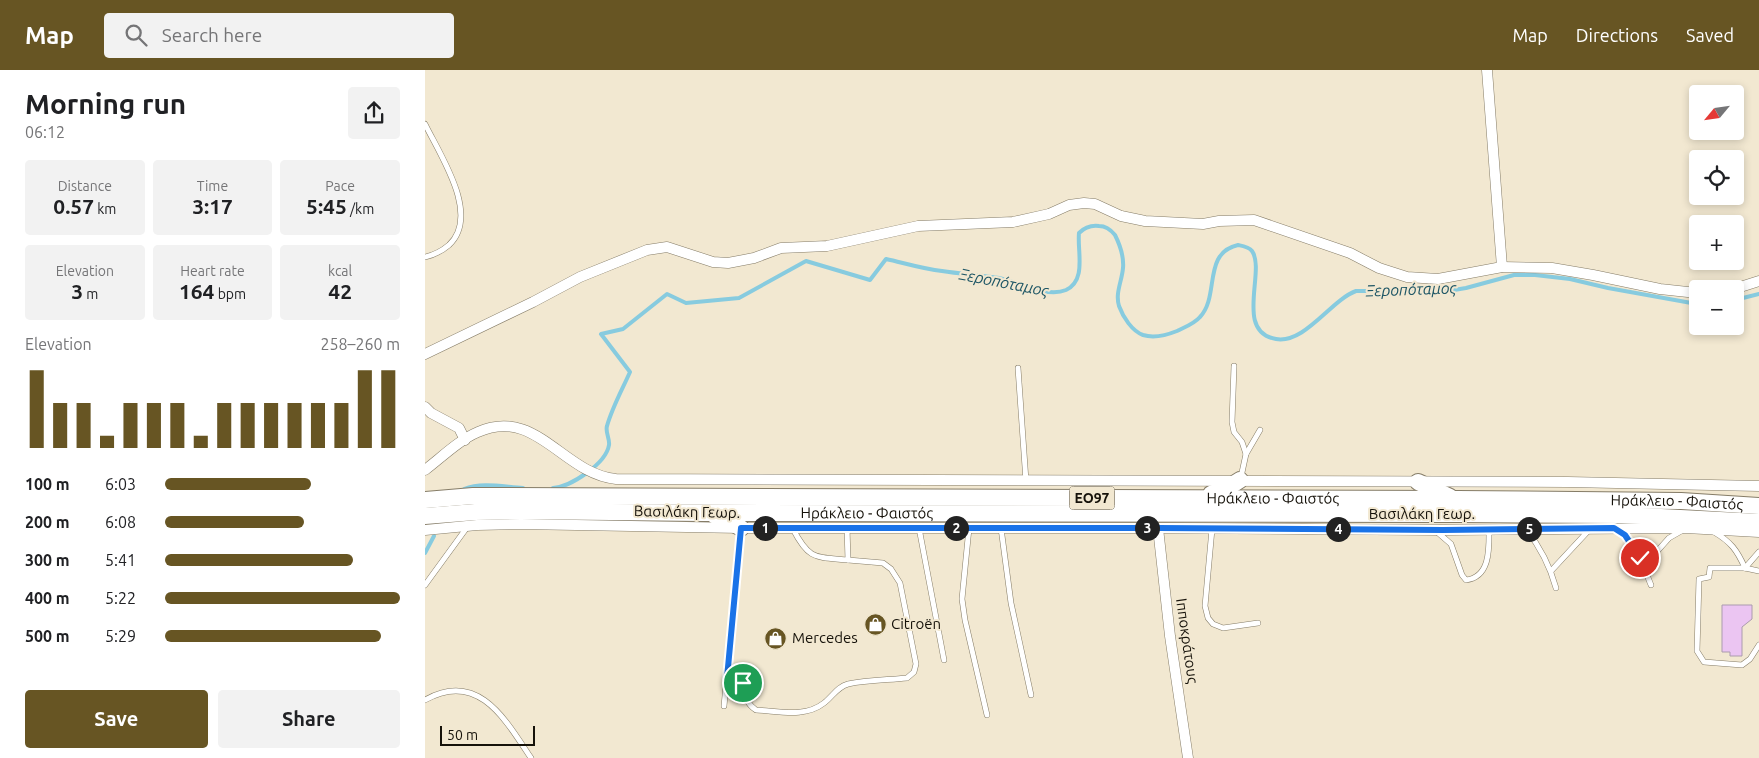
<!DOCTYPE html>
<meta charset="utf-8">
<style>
:root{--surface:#fff;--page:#f2f2f2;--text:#202124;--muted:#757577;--accent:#675523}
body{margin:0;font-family:Ubuntu,sans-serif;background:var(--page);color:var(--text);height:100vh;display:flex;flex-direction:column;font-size:19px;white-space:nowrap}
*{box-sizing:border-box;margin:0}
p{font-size:16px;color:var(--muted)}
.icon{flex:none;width:28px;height:28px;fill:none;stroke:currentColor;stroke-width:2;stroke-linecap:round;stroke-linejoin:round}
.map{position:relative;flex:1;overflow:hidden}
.side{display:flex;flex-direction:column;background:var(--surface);width:425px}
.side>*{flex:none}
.needle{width:32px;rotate:241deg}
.fabs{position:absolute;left:1264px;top:15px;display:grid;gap:10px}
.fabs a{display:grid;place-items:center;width:55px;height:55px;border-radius:5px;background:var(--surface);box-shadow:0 2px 8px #0003;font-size:25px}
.scale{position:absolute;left:15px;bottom:12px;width:95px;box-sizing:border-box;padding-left:5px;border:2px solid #16120a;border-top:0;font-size:14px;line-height:18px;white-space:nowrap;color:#16120a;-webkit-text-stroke:4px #f2e8d1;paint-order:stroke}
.pin{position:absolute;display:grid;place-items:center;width:42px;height:42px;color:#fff;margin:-21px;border:2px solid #fff;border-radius:50%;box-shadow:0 1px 5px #0007}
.km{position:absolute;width:25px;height:25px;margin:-12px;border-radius:50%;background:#222;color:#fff;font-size:14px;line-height:25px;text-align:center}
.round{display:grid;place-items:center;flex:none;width:52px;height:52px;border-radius:5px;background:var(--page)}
.overview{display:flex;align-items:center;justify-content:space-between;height:85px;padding:0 25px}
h1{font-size:28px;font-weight:700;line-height:38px}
.figures{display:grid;grid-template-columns:repeat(3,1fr);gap:8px;height:85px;padding:5px 25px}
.figures div{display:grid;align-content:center;border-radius:5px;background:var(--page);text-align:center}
.figures b{font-size:21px;font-weight:700}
.figures small{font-size:14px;font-weight:400}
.figures p{font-size:14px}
.chart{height:140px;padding:10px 25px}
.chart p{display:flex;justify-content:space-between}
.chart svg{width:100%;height:90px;margin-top:5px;stroke:var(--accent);stroke-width:6}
.cta{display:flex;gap:10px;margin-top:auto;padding:10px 25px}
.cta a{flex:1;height:58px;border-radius:5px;background:var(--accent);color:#fff;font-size:20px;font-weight:700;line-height:58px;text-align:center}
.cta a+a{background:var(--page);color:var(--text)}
ul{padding:0 25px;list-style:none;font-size:16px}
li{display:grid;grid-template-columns:80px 60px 1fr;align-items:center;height:38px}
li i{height:12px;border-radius:6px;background:var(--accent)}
header{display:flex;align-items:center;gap:30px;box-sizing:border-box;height:70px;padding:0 25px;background:var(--accent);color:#fff}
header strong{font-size:24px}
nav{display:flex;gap:28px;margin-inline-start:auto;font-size:18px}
.search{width:350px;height:45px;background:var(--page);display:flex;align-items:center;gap:12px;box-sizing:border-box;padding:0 18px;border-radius:5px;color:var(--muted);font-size:19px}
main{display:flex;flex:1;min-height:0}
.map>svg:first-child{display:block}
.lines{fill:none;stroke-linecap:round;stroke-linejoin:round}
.stream{stroke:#87cbdf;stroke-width:4}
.building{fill:#ebc5f2;stroke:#ab9bae}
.lane-casing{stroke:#857c67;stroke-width:6}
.street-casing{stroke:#857c67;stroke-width:11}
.primary-casing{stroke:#857c67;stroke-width:18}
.lane{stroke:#fff;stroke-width:5}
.street{stroke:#fff;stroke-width:10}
.primary{stroke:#fff;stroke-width:16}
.route-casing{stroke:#fff;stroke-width:10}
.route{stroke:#1a73e8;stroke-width:6}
.labels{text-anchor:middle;stroke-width:4;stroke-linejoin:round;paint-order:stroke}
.shield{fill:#f2e8d1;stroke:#585246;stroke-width:1}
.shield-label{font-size:14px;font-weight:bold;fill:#16120a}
.street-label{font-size:15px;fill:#16120a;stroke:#f2e8d1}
.poi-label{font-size:15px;fill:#16120a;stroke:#f2e8d1;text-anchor:start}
.water-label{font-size:16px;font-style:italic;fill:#1e5665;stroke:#f2e8d1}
</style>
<header>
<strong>Map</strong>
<div class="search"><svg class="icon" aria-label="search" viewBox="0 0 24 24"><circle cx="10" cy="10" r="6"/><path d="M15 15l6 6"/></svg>Search here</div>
<nav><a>Map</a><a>Directions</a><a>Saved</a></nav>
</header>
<main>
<section class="side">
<div class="overview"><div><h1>Morning run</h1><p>06:12</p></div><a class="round"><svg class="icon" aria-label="share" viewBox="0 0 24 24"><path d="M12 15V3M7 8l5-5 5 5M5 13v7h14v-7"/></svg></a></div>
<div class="figures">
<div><p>Distance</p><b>0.57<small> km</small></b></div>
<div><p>Time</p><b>3:17</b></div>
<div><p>Pace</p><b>5:45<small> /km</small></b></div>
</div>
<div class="figures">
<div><p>Elevation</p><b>3<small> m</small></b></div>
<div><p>Heart rate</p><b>164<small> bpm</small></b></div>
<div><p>kcal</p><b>42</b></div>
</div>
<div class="chart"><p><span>Elevation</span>258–260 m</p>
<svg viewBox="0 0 160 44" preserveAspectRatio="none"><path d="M5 44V6M15 44V22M25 44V22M35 44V38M45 44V22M55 44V22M65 44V22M75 44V38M85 44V22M95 44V22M105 44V22M115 44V22M125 44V22M135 44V22M145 44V6M155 44V6"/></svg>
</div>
<ul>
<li><b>100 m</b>6:03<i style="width:62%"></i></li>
<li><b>200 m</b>6:08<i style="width:59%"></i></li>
<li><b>300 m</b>5:41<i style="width:80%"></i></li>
<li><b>400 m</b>5:22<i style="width:100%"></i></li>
<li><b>500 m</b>5:29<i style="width:92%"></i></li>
</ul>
<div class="cta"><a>Save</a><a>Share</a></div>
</section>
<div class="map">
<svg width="1334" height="688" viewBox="0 0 1334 688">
<rect width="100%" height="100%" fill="#f2e8d1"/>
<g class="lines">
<g class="stream">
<path d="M1310 230 1334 224"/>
<path d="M128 418C145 417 181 394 184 375 185 369 180 362 182 356 187 338 197 320 205 302L176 264 198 259 242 224 261 233 314 228 381 191 445 210 461 189C479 193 498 199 517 201 536 204 555 205 574 208 592 212 622 228 641 220 662 210 652 181 654 163 659 158 666 155 674 156 681 156 686 160 690 165 695 175 699 187 698 198 697 211 690 223 694 236 698 247 707 261 718 265 728 268 742 265 752 261 760 257 769 254 775 247 795 226 777 183 813 175 818 176 824 177 827 181 841 201 809 262 851 269 880 274 906 230 931 221H1023L1041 218 1089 205H1110L1145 209 1183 218 1272 234"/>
<path d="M39 419C57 412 79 417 98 418"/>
<path d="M0 483 9 466"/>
</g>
</g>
<path class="building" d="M1297 535H1327V549L1317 557V586H1305V582H1297Z"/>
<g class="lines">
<defs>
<g id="lane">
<path d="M0 54C15 85 56 145 24 175 17 181 9 185 0 187"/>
<path d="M809 296 807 352 809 362 817 372 821 384 816 407"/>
<path d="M593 298 601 411"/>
<path d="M821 384 835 360"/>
<path d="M494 458 519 590"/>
<path d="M544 458 537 529 540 550 562 645"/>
<path d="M576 458 586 533 606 625"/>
<path d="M368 459C384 490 390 487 423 490"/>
<path d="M787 459 780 536 783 548 788 554 798 558 833 553"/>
<path d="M1101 459C1116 478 1125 496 1131 518"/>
<path d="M1011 461 1026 474 1037 505 1041 510C1066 507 1064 477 1064 459"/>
<path d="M1194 461C1212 473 1218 496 1226 515"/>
<path d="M1289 462C1306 472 1312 480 1320 498"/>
<path d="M1218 497 1244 468 1258 460"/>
<path d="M1320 498 1334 482"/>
<path d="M1126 501 1165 459"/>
<path d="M1334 501 1320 498H1285L1284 507 1274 509 1272 581 1279 592 1317 595 1325 589 1334 575"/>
<path d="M0 515 43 456"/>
<path d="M302 608 318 613C323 625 318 631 331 640 354 641 380 648 399 633 408 626 412 617 423 614 442 610 463 610 482 608L489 602 491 594 475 513 466 499 458 493 423 490 422 458"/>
<path d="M0 630C53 600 80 649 106 688"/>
<path d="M299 636 316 461"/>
</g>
<g id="street">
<path d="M1062 0 1077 197"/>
<path d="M1309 219 1334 211"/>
<path d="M0 284 108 232 155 207 222 180 242 177 288 192 303 193 329 188 356 178 402 176 493 156 588 152 624 144 644 135 659 133 670 134 696 146 720 151 778 154 794 151 829 150 925 183 954 198 982 207 1013 209 1077 197 1127 198 1168 205 1235 219 1272 223"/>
<path d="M0 337 6 343 34 358 40 370"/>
<path d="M0 400C17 387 34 370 53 362 111 336 138 404 191 409L1143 412 1334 416"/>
<path d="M733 458 745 566 763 688"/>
<path d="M0 460 52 455 96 454 316 458H733L1018 460 1261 458 1334 462"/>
</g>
<g id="primary">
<path d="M993 412 1025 427"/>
<path d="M786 424 804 417 815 410"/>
<path id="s1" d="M0 430 48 426 1032 429 1256 431 1334 436"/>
<path id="s2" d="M0 446 50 442 95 441 278 443 1032 444 1197 445 1334 452"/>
<path d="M290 446 298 448 316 458"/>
</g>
</defs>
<use href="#lane" class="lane-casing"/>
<use href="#street" class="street-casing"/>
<use href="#primary" class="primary-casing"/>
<use href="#lane" class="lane"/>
<use href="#street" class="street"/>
<use href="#primary" class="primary"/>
</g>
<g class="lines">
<defs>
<path id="route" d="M318 613 302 608 316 458H734L1018 460 1189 458 1200 465 1215 488"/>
</defs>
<use href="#route" class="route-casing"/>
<use href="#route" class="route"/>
</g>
<defs>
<symbol id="shop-disc" viewBox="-11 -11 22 22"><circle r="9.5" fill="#675523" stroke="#f2e8d1"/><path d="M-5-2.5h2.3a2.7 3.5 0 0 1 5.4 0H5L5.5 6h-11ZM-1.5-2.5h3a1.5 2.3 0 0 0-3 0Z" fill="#fff"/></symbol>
</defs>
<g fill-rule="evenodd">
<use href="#shop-disc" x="438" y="542" width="25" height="25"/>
<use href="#shop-disc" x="338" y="556" width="25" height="25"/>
</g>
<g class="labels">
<rect class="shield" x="644.5" y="416.5" width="45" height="23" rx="4"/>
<g class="shield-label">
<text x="667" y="433">ΕΟ97</text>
</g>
<g class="street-label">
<text dy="5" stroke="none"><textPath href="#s1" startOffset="848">Ηράκλειο - Φαιστός</textPath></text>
<text dy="5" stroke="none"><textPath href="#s1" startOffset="1252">Ηράκλειο - Φαιστός</textPath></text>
<text transform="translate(262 442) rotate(1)" y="5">Βασιλάκη Γεωρ.</text>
<text dy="5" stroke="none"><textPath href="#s2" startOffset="442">Ηράκλειο - Φαιστός</textPath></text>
<text x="997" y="449">Βασιλάκη Γεωρ.</text>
<text transform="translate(762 571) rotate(82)" y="5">Ιπποκράτους</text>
</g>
<g class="poi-label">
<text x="466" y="559">Citroën</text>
<text x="367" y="573">Mercedes</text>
</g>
<g class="water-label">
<text transform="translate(579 212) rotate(11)" y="6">Ξεροπόταμος</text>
<text transform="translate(986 219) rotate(-2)" y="6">Ξεροπόταμος</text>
</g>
</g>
</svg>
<div class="fabs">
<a><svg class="needle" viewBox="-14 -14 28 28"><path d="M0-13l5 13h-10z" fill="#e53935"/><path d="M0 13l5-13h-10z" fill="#757577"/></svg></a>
<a><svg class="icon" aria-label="locate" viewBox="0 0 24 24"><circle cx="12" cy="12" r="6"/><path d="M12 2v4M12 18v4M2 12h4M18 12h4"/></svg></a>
<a>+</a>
<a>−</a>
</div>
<div class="scale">50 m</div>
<div class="pin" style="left:318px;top:613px;background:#1e9e55"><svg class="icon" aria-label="arrive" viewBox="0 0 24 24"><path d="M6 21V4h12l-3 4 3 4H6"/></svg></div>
<div class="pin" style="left:1215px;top:488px;background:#d93025"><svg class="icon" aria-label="check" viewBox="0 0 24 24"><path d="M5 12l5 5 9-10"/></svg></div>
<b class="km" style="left:340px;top:458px">1</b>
<b class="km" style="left:531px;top:458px">2</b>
<b class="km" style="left:722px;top:458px">3</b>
<b class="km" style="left:913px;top:459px">4</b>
<b class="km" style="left:1104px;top:459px">5</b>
</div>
</main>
